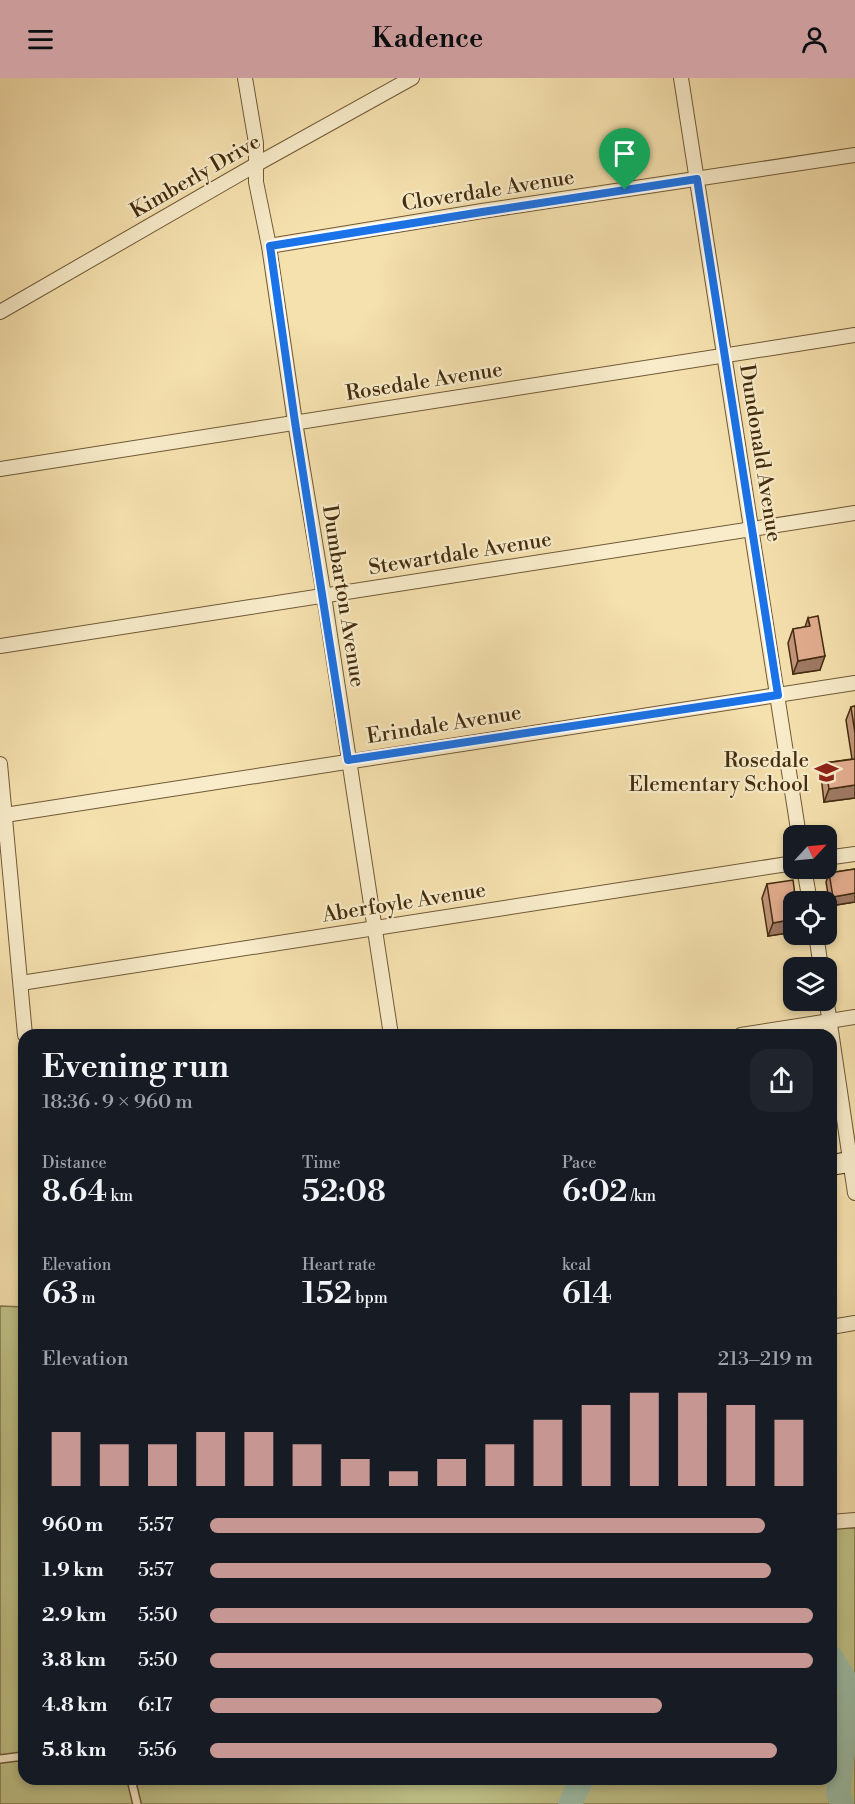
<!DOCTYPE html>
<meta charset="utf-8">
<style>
:root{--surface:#171b24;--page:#20242c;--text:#f1f3f6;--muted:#9ea1a6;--accent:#c59692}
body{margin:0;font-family:"Libre Bodoni",serif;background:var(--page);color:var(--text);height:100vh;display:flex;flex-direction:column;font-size:22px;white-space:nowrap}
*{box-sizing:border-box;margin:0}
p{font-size:20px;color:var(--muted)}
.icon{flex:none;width:33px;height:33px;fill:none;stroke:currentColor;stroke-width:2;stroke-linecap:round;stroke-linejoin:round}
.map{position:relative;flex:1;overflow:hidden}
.details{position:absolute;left:18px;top:951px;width:819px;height:756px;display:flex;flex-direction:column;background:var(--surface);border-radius:18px;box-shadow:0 3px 9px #0003}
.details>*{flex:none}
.needle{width:39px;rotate:64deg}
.controls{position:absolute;left:783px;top:747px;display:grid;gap:12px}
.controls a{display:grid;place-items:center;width:54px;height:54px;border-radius:12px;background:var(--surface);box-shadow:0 3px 9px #0003;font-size:30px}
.pin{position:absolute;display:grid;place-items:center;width:51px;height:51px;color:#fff;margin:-62px -26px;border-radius:50% 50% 50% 0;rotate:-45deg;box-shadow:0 0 6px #0007}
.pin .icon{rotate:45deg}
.round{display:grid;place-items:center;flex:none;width:63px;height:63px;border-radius:18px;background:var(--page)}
.headline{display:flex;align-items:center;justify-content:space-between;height:102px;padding:0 24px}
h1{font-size:33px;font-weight:600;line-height:45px}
.metrics{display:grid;grid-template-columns:repeat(3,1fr);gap:9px;height:102px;padding:6px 24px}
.metrics div{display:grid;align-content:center}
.metrics b{font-size:30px;font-weight:600}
.metrics small{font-size:16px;font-weight:400}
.metrics p{font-size:16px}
.chart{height:168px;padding:12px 24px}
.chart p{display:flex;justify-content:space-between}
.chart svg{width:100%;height:108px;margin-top:6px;stroke:var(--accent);stroke-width:6}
ul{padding:0 24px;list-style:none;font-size:20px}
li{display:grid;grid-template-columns:96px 72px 1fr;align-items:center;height:45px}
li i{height:15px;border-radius:8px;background:var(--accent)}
header{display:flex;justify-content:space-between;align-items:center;height:78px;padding:0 24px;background:var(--accent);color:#111;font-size:27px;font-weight:600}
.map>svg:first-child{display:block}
.green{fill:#bfc288;stroke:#81774c;stroke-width:1.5}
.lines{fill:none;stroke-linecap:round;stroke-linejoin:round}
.river{stroke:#9dbea8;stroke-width:24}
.lane-casing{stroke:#705937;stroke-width:10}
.street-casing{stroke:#705937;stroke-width:16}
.secondary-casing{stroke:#432c0f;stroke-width:22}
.lane{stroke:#f8ecca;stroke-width:7}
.street{stroke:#f8ecca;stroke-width:14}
.secondary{stroke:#f8ecca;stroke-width:20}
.wall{fill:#c3967c;stroke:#432c0f;stroke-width:1.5}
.shaded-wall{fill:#9f7a65;stroke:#432c0f;stroke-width:1.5}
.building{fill:#e3ae90;stroke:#432c0f;stroke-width:1.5}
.route-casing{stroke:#fff;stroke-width:12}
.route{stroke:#1a73e8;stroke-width:8}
.labels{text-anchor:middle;stroke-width:4.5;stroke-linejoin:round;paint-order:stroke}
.street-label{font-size:21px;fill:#432c0f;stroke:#f8ecca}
.poi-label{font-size:21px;fill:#432c0f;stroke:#f8ecca;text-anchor:end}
</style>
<header><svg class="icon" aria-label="menu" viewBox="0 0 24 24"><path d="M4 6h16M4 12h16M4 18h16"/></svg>Kadence<svg class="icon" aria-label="person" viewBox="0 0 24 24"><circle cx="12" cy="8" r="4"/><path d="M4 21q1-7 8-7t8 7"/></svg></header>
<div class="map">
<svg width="855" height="1726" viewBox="0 0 855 1726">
<rect width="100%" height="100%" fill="#f5e1ae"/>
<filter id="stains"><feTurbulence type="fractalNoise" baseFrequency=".00333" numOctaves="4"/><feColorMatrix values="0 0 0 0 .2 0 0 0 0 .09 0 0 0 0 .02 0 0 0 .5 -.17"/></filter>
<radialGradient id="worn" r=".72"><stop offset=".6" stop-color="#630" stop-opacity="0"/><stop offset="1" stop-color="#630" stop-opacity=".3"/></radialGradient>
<path class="green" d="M0 1228 24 1229V1701H831V1451L855 1450V1726H0Z"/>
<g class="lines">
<g class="river">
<path d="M831 1579 851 1611 838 1715 842 1726"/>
<path d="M570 1726 582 1701"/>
</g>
<defs>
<g id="lane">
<path d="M0 1681 24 1678"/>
<path d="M131 1701 137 1726"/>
</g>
<g id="street">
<path d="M245 0 256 65V104L269 168 295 344 324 518 391 957"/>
<path d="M681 0 799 758"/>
<path d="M269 168 482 133 855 77"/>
<path d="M0 234 257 86 412 0"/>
<path d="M0 391 855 257"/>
<path d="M0 568 855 435"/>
<path d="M0 686 25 957"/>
<path d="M5 737 855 605"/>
<path d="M826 780 855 776"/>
<path d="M804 790 810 824"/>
<path d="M816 856 821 890"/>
<path d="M21 905 794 785"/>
<path d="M826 919 855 1115"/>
<path d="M741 957 855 939"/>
<path d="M831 1249 855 1245"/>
<path d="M831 1444 855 1442"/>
</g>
<path id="secondary" d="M831 1087 855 1083"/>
</defs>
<use href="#lane" class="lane-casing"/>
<use href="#street" class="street-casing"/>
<use href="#secondary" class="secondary-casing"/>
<use href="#lane" class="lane"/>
<use href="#street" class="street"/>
<use href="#secondary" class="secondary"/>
</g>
<g class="wall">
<path d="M808 540 820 592 793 596 788 565 793 551 805 549Z"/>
<path d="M855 628V720L824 724 821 698 825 685 852 681 846 642 851 629Z"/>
<path d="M855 791V824L830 828 826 804 829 795Z"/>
<path d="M767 806 794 824V854L768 858 762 820Z"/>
</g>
<g class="shaded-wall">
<path d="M825 578 820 592 793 596 798 583Z"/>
<path d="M855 707V720L824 724 829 711Z"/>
<path d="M855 815V824L830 828 833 819Z"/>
<path d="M794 841V854L768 858 773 845Z"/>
</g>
<g class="building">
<path d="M818 538 825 578 798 583 793 551 810 548 808 540Z"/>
<path d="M855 628V655L851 629Z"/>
<path d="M855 681V707L829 711 825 685Z"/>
<path d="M855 791V815L833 819 829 795Z"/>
<path d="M793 802 796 824H794V841L773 845 767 806Z"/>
</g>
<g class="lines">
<defs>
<path id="route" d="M697 101 778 617 348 682 295 344 270 168 482 134Z"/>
</defs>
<use href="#route" class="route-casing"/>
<use href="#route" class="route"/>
</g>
<defs>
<symbol id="school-bare" viewBox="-9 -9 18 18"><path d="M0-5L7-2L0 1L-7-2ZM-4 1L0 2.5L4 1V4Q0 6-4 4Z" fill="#8f2418" stroke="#f8ecca" stroke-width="2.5" paint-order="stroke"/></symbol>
</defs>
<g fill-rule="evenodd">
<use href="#school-bare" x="810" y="678" width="33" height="33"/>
</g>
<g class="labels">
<g class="street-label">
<text transform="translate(195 98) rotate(-30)" y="7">Kimberly Drive</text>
<text transform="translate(488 112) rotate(-9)" y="7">Cloverdale Avenue</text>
<text transform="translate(424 303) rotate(-9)" y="7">Rosedale Avenue</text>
<text transform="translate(761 375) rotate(81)" y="7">Dundonald Avenue</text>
<text transform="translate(460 475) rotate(-9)" y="7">Stewartdale Avenue</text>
<text transform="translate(344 518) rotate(81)" y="7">Dumbarton Avenue</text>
<text transform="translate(444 646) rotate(-9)" y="7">Erindale Avenue</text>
<text transform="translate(404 824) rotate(-9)" y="7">Aberfoyle Avenue</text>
</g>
<g class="poi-label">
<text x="809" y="689">Rosedale<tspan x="809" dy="24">Elementary School</tspan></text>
</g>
</g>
<rect width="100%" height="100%" filter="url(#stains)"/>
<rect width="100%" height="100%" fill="url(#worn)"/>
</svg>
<div class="controls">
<a><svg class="needle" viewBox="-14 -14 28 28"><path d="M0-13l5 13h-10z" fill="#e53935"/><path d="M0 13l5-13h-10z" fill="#9ea1a6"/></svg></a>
<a><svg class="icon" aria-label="locate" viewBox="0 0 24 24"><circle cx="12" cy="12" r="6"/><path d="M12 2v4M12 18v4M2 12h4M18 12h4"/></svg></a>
<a><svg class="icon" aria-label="layers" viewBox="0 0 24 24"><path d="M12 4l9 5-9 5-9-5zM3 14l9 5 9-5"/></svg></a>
</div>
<div class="pin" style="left:625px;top:112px;background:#1e9e55"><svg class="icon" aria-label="arrive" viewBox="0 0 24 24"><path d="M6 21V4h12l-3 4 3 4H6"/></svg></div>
<section class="details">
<div class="headline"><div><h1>Evening run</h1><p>18:36 · 9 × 960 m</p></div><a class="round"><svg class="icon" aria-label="share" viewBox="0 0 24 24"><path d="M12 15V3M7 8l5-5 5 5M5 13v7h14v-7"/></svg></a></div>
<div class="metrics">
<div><p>Distance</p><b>8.64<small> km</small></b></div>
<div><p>Time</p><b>52:08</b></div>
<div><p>Pace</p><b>6:02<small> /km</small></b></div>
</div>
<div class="metrics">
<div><p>Elevation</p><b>63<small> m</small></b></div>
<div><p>Heart rate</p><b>152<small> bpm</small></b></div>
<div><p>kcal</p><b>614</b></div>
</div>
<div class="chart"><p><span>Elevation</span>213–219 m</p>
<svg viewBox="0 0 160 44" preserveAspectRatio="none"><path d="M5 44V22M15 44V27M25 44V27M35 44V22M45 44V22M55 44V27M65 44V33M75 44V38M85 44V33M95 44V27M105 44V17M115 44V11M125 44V6M135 44V6M145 44V11M155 44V17"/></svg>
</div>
<ul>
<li><b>960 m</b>5:57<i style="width:92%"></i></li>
<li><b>1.9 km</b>5:57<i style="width:93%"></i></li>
<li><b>2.9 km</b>5:50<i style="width:100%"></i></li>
<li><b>3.8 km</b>5:50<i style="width:100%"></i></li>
<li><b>4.8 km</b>6:17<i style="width:75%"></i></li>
<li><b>5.8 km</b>5:56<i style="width:94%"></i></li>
</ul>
</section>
</div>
